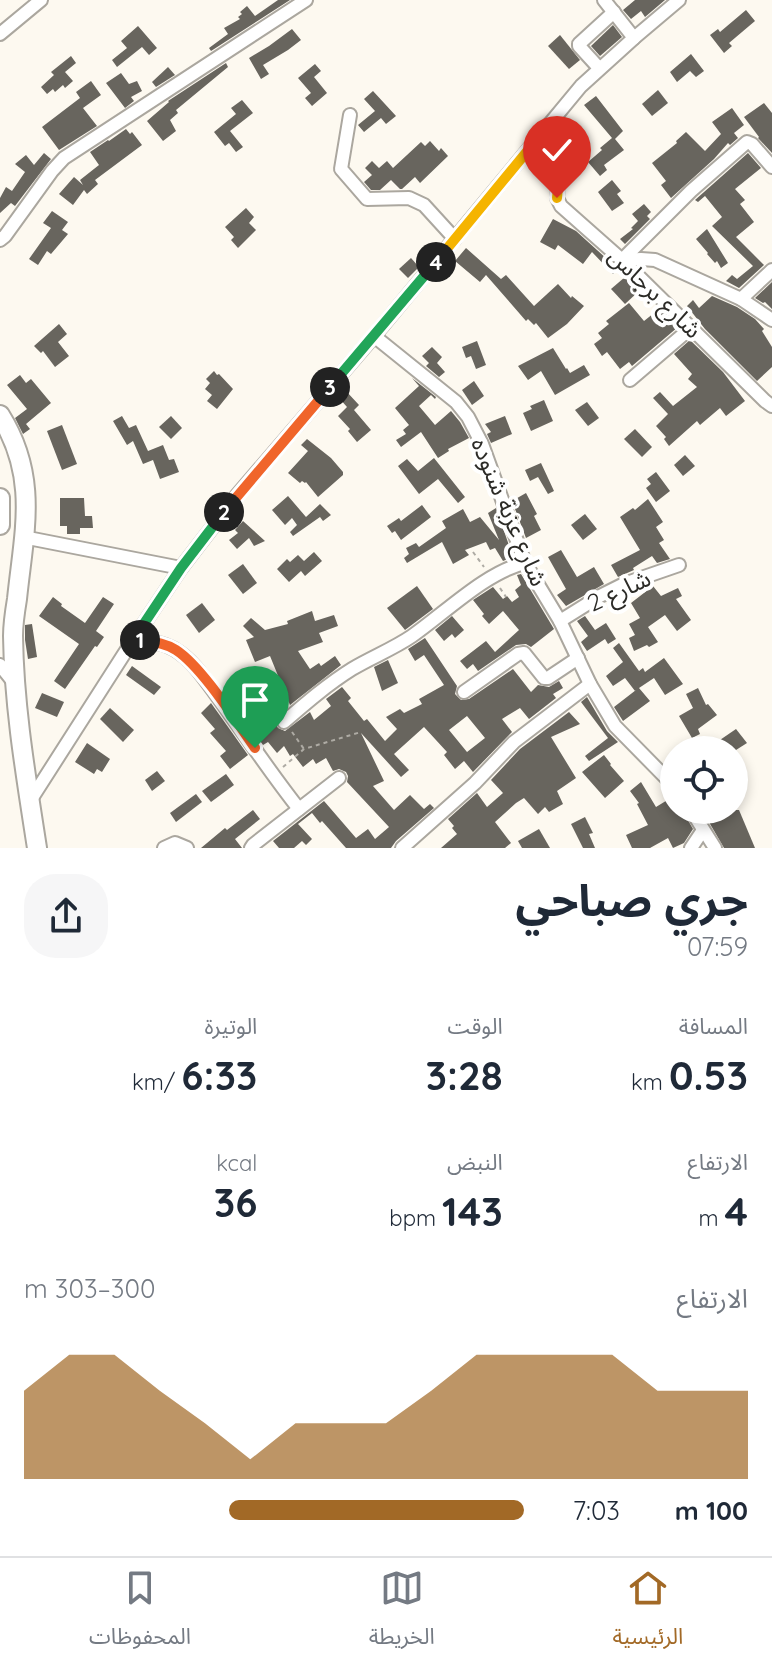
<!DOCTYPE html>
<html lang="ar">
<meta charset="utf-8">
<style>
:root{--surface:#fff;--page:#f6f6f7;--text:#1f2937;--muted:#747a83;--line:#e0e1e3;--accent:#a26926}
body{margin:0;font-family:Quicksand,"Noto Sans Arabic",sans-serif;background:var(--page);color:var(--text);direction:rtl;height:100vh;display:flex;flex-direction:column;font-size:30px;white-space:nowrap}
*{box-sizing:border-box;margin:0}
p{font-size:26px;color:var(--muted)}
.icon{flex:none;width:44px;height:44px;fill:none;stroke:currentColor;stroke-width:2;stroke-linecap:round;stroke-linejoin:round}
.map{position:relative;height:848px;overflow:hidden;direction:ltr}
.panel{display:flex;flex-direction:column;background:var(--surface);flex:1}
.panel>*{flex:none}
.buttons{position:absolute;left:660px;top:736px;display:grid;gap:16px}
.buttons a{display:grid;place-items:center;width:88px;height:88px;border-radius:50%;background:var(--surface);box-shadow:0 4px 12px #0003;font-size:40px}
.pin{position:absolute;display:grid;place-items:center;width:68px;height:68px;color:#fff;margin:-82px -34px;border-radius:50% 50% 50% 0;rotate:-45deg;box-shadow:0 0 8px #0007}
.pin .icon{rotate:45deg}
.km{position:absolute;width:40px;height:40px;margin:-20px;border-radius:50%;background:#222;color:#fff;font-size:22px;line-height:40px;text-align:center}
.round{display:grid;place-items:center;flex:none;width:84px;height:84px;border-radius:32px;background:var(--page)}
.overview{display:flex;align-items:center;justify-content:space-between;height:136px;padding:0 24px}
h1{font-size:44px;font-weight:700;line-height:60px}
.figures{display:grid;grid-template-columns:repeat(3,1fr);gap:12px;height:136px;padding:8px 24px}
.figures div{display:grid;align-content:center}
.figures b{font-size:40px;font-weight:700}
.figures small{font-size:22px;font-weight:400}
.figures p{font-size:22px}
.chart{height:224px;padding:16px 24px}
.chart p{display:flex;justify-content:space-between}
.chart svg{width:100%;height:144px;margin-top:8px;fill:var(--accent);opacity:.7}
ul{padding:0 24px;list-style:none;font-size:26px}
li{display:grid;grid-template-columns:128px 96px 1fr;align-items:center;height:60px}
li i{height:20px;border-radius:10px;background:var(--accent)}
.menu{display:flex;justify-content:space-around;align-items:center;height:112px;border-top:2px solid var(--line);background:var(--surface);font-size:22px;color:var(--muted)}
.menu a{display:grid;justify-items:center;gap:4px}
.menu .on{color:var(--accent)}
.map>svg:first-child{display:block}
.building{fill:#68655e;fill-rule:evenodd}
.lines{fill:none;stroke-linecap:round;stroke-linejoin:round}
.minor-casing{stroke:#aba79f;stroke-width:16}
.primary-casing{stroke:#aba79f;stroke-width:22}
.path{stroke:#aeaba4;stroke-width:2;stroke-dasharray:4 4;stroke-linecap:butt}
.minor{stroke:#fff;stroke-width:12}
.primary{stroke:#fff;stroke-width:18}
.split-1-casing{stroke:#fff;stroke-width:16}
.split-2-casing{stroke:#fff;stroke-width:16}
.split-3-casing{stroke:#fff;stroke-width:16}
.split-4-casing{stroke:#fff;stroke-width:16}
.split-5-casing{stroke:#fff;stroke-width:16}
.split-6-casing{stroke:#fff;stroke-width:16}
.split-1{stroke:#f0652b;stroke-width:10}
.split-2{stroke:#22a559;stroke-width:10}
.split-3{stroke:#f0652b;stroke-width:10}
.split-4{stroke:#22a559;stroke-width:10}
.split-5{stroke:#f5b400;stroke-width:10}
.split-6{stroke:#f5b400;stroke-width:10}
.labels{text-anchor:middle;stroke-width:8;stroke-linejoin:round;paint-order:stroke}
.street-label{font-size:24px;fill:#2c2b27;stroke:#fff}
</style>
<div class="map">
<svg width="772" height="848" viewBox="0 0 772 848">
<rect width="100%" height="100%" fill="#fdf9f0"/>
<g class="building">
<path d="M278 0H290L211 51 209 48 228 34 224 28 240 19 238 17 242 14 240 12 247 6 255 16Z"/>
<path d="M635 0H665L645 17 641 11 631 19 623 10Z"/>
<path d="M746 10 755 21 729 43 732 46 724 53 710 35 718 29 720 32Z"/>
<path d="M613 25 622 37 600 56 591 46Z"/>
<path d="M138 26 157 48 149 55 142 47 117 67 112 60 127 48 121 41Z"/>
<path d="M292 29 301 40 288 50 263 65 269 74 261 79 249 58 269 46Z"/>
<path d="M560 35 580 60 569 69 548 46Z"/>
<path d="M691 54 704 71 696 77 690 71 677 82 670 72Z"/>
<path d="M71 56 76 63 65 72 73 81 65 88 63 85 55 92 53 89 47 94 41 87 54 75 51 72Z"/>
<path d="M226 63 228 67 176 110 178 113 170 120 176 131 163 141 147 121 169 102 168 101Z"/>
<path d="M315 64 321 71 314 77 327 93 312 106 305 98 311 93 298 78Z"/>
<path d="M168 67 175 75 156 87 152 82Z"/>
<path d="M121 73 129 84 137 81 142 91 131 97 134 101 125 108 106 83Z"/>
<path d="M91 81 101 95 83 108 97 126 59 150 42 127 80 98 76 92Z"/>
<path d="M658 90 668 103 652 116 642 104Z"/>
<path d="M373 91 396 116 386 124 381 118 364 132 358 125 375 111 364 99Z"/>
<path d="M596 96 623 131 615 139 624 150 604 165 607 170 600 176 588 162 602 150 600 148 612 138 584 105Z"/>
<path d="M242 100 253 113 230 131 243 147 236 152 229 143 225 146 214 132 236 114 231 108Z"/>
<path d="M764 103 772 113V153L758 138 759 137 744 117Z"/>
<path d="M732 108 744 125 734 133 738 138 730 145 728 143 714 159 671 198 661 185 666 181 652 163 677 143 676 141 686 132 705 151 721 134 712 122Z"/>
<path d="M126 129 130 134 132 132 142 145 95 180 98 184 87 194 84 190 73 205 59 194 74 177 83 185 80 180 99 165 90 152 108 140 109 141Z"/>
<path d="M430 141 439 151 441 148 448 156 420 183 415 177 402 189H400L391 180 380 190H371L364 182 372 175 365 168 372 161 379 168 387 161 393 168 421 142 425 146Z"/>
<path d="M44 153 51 159 15 206 11 203 0 213V198L6 187 12 191 25 172 15 164 26 155 34 165Z"/>
<path d="M748 153 761 168 735 189 745 200 740 204 754 222 736 237 764 265 739 288 726 281 732 275 737 279 753 266 712 226 722 217 705 196 698 202 695 200Z"/>
<path d="M612 180 621 191 617 194 624 203 612 211 598 192Z"/>
<path d="M644 204 651 212 647 216 650 219 625 244 620 239 633 229 631 228 638 221 632 214Z"/>
<path d="M246 208 254 217 249 223 256 230 238 248 231 240 234 237 225 227Z"/>
<path d="M52 211 68 222 62 230 68 234 51 254 47 251 38 265 29 259 51 228 43 223Z"/>
<path d="M553 219 576 231 618 269 613 274 592 252 583 264 558 245 555 250 540 242Z"/>
<path d="M707 229 728 263 721 268 717 261 715 263 707 254 708 253 696 239Z"/>
<path d="M466 248 501 279 506 275 534 306 558 284 571 298 572 296 584 306 567 324 548 338 536 323 534 325 528 319 526 321 486 275 480 282 455 261Z"/>
<path d="M411 258 419 267 408 278 399 269Z"/>
<path d="M625 277 638 292 625 304 611 289Z"/>
<path d="M772 282V309L765 302 763 303 755 298Z"/>
<path d="M712 296 737 307 755 319 764 329 762 331 772 347V367L757 381 705 329 687 306 693 300 699 308Z"/>
<path d="M629 303 644 321 659 309 678 327 632 366 629 362 620 369 607 352 602 356 594 344 602 338 598 333 609 324 606 321Z"/>
<path d="M59 324 67 334 58 342 69 356 55 367 43 351 41 353 34 346Z"/>
<path d="M690 340 723 372 745 401 726 416 720 408 700 425 697 421 669 446 664 439 666 437 656 426 668 414 653 398 660 392 673 406 697 387 688 379 692 374 674 354Z"/>
<path d="M477 341 486 365 476 369 471 356 466 358 462 347Z"/>
<path d="M432 347 442 357 437 363 445 372 439 377 426 366 429 363 422 356Z"/>
<path d="M553 348 566 369 567 368 570 373 584 365 590 375 555 395 541 371 528 380 518 366Z"/>
<path d="M214 371 217 375 219 374 233 389 217 409 207 401 212 395 205 389 210 383 206 379Z"/>
<path d="M20 375 26 383 31 379 51 403 26 424 30 429 23 434 15 418 27 409 7 385Z"/>
<path d="M412 378 436 397 435 399 431 395 419 406 435 425 451 411 460 422 469 438 448 449 449 451 438 458 421 432 401 447 396 440 406 434 403 430 409 425 395 408 419 386Z"/>
<path d="M474 381 484 396 472 405 462 390Z"/>
<path d="M346 391 359 405 354 410 371 430 357 442 348 431 350 429 338 416 347 407 339 398Z"/>
<path d="M544 400 553 421 531 431 523 413 532 409 530 406Z"/>
<path d="M587 402 599 418 588 426 575 410Z"/>
<path d="M122 416 129 428 136 425 148 451 163 445 169 460 174 459 179 472 160 479 153 460 143 464 133 441 127 445 113 421Z"/>
<path d="M171 416 182 428 171 439 159 427Z"/>
<path d="M505 416 512 434 491 443 487 434 491 432 485 424Z"/>
<path d="M62 425 77 464 62 470 47 431Z"/>
<path d="M635 429 652 447 642 457 624 439Z"/>
<path d="M307 439 331 458 343 472V475L318 497 306 482 305 483 302 481 300 483 288 473 308 451 301 445Z"/>
<path d="M685 455 695 466 683 476 674 465Z"/>
<path d="M434 458 465 497 458 503 438 479 419 494 398 466 407 459 418 471Z"/>
<path d="M541 463 554 491 548 494 538 477 530 481 525 470Z"/>
<path d="M656 472 670 491 656 502 646 488 651 484 647 479Z"/>
<path d="M526 493 537 514 534 516 541 530 526 538 512 501Z"/>
<path d="M288 496 306 517 320 504 331 515 323 521 320 517 293 536 290 532 297 525 292 518 285 525 272 510Z"/>
<path d="M60 498H84L85 516H92L93 528H80V534H67V526H60Z"/>
<path d="M648 499 663 522 656 527 664 540 659 543 670 559 657 563 652 556 633 568 634 570 618 577 611 565 640 550 620 517 633 508 635 510Z"/>
<path d="M422 505 431 517 401 540 395 531 392 533 387 526 399 518 401 521Z"/>
<path d="M496 508 513 557 503 561 495 548 490 550 486 542 465 550 469 555 453 564 442 542 407 563 404 558 409 554 406 548 416 543 419 547 446 528 442 521 463 509 470 522 480 517 499 540 488 513Z"/>
<path d="M585 514 597 529 583 540 571 525Z"/>
<path d="M243 521 265 541 254 546 249 538 237 549 229 540 238 533 235 530Z"/>
<path d="M561 550 577 577 594 567 604 584 566 606 557 595 566 589 548 557Z"/>
<path d="M314 552 322 561 305 576 301 571 289 582 277 569 287 559 290 562 298 555 304 561Z"/>
<path d="M243 564 257 583 243 594 228 575Z"/>
<path d="M521 574 554 629 531 647 526 644 516 645 478 671 473 664 467 669 460 661 486 641 495 652 519 630 503 611 489 624 482 616 484 614 473 600 493 587 503 599 507 596 512 602 519 597 515 590 521 585 517 575Z"/>
<path d="M417 586 433 609 405 630 387 608Z"/>
<path d="M653 586 661 596 678 588 682 596 676 599 691 620 677 631 665 615 648 627 658 642 649 647 647 645 634 651 629 638 635 635 629 624 640 618 631 603Z"/>
<path d="M53 597 62 604 61 606 85 623 103 597 114 604 96 631 104 637 97 647 95 646 65 689 54 681 79 644 39 616Z"/>
<path d="M202 603 215 620 199 633 186 615Z"/>
<path d="M312 611 315 621 334 615 338 626 319 633 323 642 298 651 310 669 319 663 321 666 335 656 341 665 290 705 270 656 255 662 246 640 254 637 243 626 251 618 265 630 288 624 287 621Z"/>
<path d="M452 616 464 630 455 638 452 634 444 641 435 630Z"/>
<path d="M585 616 595 630 606 623 616 639 608 644 605 639 587 651 581 642 588 636 577 621Z"/>
<path d="M32 624 37 657 28 659 25 640V625Z"/>
<path d="M425 638 457 686 455 694 461 700 469 699 513 669 531 692 538 685 549 687 559 681 563 688 553 694 556 698 529 719 520 708 502 719 512 732 473 772 464 761 455 769 444 755 447 752 424 727 394 754 409 770 401 777 361 733 384 781 373 786 394 810 410 795 424 809 430 804 434 808 396 841 391 848H346L322 821 320 823 312 813 298 824 312 839 306 845 302 841 294 848H279L273 841 324 801 356 838 368 829 375 839 389 827 347 782 348 776 346 772 339 769 333 771 326 758 316 764 313 759 303 767 293 754 290 756 284 746 277 753 268 742 263 745 228 695 239 687 240 688 256 674 269 688 252 704 265 721 284 706 286 708 278 716 275 723 278 728 285 731 310 712 314 720 331 706 326 699 342 687 351 698 348 701 364 721 367 719 385 741 397 729 386 717 400 709 404 713 422 704 419 699 444 685 424 655 415 661 408 649ZM467 716 485 738 467 752 449 730Z"/>
<path d="M619 643 639 671 643 668 645 672 664 658 683 684 665 695 654 678 639 688 650 701 623 721 614 707 636 690 635 691 625 678 613 686 606 676 623 662 613 648Z"/>
<path d="M388 660 398 683 382 691 374 667Z"/>
<path d="M132 666 161 687 154 695 126 675Z"/>
<path d="M698 688 706 705 708 704 717 715 698 729 700 734 692 738 679 716 693 708 686 694Z"/>
<path d="M42 693 64 702 57 717 35 708Z"/>
<path d="M587 697 607 731 618 742 589 761 585 756 608 738 581 702Z"/>
<path d="M211 703 248 755 230 769 220 756 226 751 210 733 215 729 201 713Z"/>
<path d="M110 708 134 730 123 742 100 719Z"/>
<path d="M569 712 580 724 551 737 576 778 557 791 563 804 549 812 545 807 538 814 524 798 516 803 495 822 511 843 505 848H441L457 834 452 828 454 826 448 819 477 793 487 807 503 793 491 780 520 749Z"/>
<path d="M736 729 747 743 736 750H722L717 742Z"/>
<path d="M87 743 110 759 102 772 97 769 94 774 75 762Z"/>
<path d="M604 755 611 764 610 765 624 781 605 798 582 772Z"/>
<path d="M157 771 165 781 152 791 145 780Z"/>
<path d="M226 774 234 785 211 802 202 791Z"/>
<path d="M641 782 656 807 674 796V810H682L693 829 684 843 673 848 668 838 650 848H632L626 835 648 825 637 804 639 803 630 791Z"/>
<path d="M196 794 202 802 176 822 170 813Z"/>
<path d="M253 810 260 819 235 839 242 848H201L225 828 227 830Z"/>
<path d="M702 810H739L755 848H724Z"/>
<path d="M585 817 593 833 589 834 595 848H583L571 824Z"/>
<path d="M539 829 550 848H522L518 841Z"/>
</g>
<g class="lines">
<defs>
<g id="minor">
<path d="M604 0 634 38"/>
<path d="M0 34 41 0"/>
<path d="M599 68 579 46V44L614 12"/>
<path d="M350 115 341 169 367 199 409 198 424 205 455 239"/>
<path d="M534 143 559 177 557 198 561 206 622 260 765 401 772 406"/>
<path d="M0 240 5 236 52 171 64 158 306 0"/>
<path d="M622 260 691 191 747 142 752 144 772 167"/>
<path d="M622 260 641 259 655 260 741 299 772 320"/>
<path d="M741 299 772 270"/>
<path d="M374 336 456 402 468 417 482 444 525 563 560 621 590 684 615 726 674 786"/>
<path d="M630 380 692 327"/>
<path d="M23 537 181 568"/>
<path d="M560 621 600 596 624 584 679 565"/>
<path d="M133 640C147 641 162 642 174 649 195 661 209 686 223 704 248 739 272 775 299 809"/>
<path d="M0 665 15 684"/>
<path d="M464 692 518 654 524 653 544 678H548L578 658"/>
<path d="M284 722C306 703 328 684 352 669 372 657 393 649 412 636 445 613 486 572 525 563"/>
<path d="M30 801 133 640 181 568 238 494 374 336 581 86 634 38 679 0"/>
<path d="M691 810 715 848"/>
<path d="M164 848 175 843 187 848"/>
<path d="M251 848 253 845 339 778"/>
<path d="M402 848 475 783 514 742 590 684"/>
<path d="M691 848 703 830"/>
</g>
<g id="primary">
<path d="M0 415C39 477 24 531 17 599 15 611 13 623 13 636 14 707 26 777 37 848"/>
<path d="M0 498V525"/>
</g>
</defs>
<use href="#minor" class="minor-casing"/>
<use href="#primary" class="primary-casing"/>
<g class="path">
<path d="M473 552 484 567"/>
<path d="M500 588 506 597"/>
<path d="M270 702 276 711"/>
<path d="M292 732 304 749"/>
<path d="M283 767 304 749 361 732"/>
</g>
<use href="#minor" class="minor"/>
<use href="#primary" class="primary"/>
</g>
<g class="lines">
<defs>
<path id="split-1" d="M140 640C153 642 165 643 176 650 202 667 236 721 255 748"/>
<path id="split-2" d="M140 640H133L181 568 224 512"/>
<path id="split-3" d="M224 512 330 387"/>
<path id="split-4" d="M330 387 436 262"/>
<path id="split-5" d="M436 262 534 143 540 150"/>
<path id="split-6" d="M540 150 559 177 557 198"/>
</defs>
<use href="#split-1" class="split-1-casing"/>
<use href="#split-2" class="split-2-casing"/>
<use href="#split-3" class="split-3-casing"/>
<use href="#split-4" class="split-4-casing"/>
<use href="#split-5" class="split-5-casing"/>
<use href="#split-6" class="split-6-casing"/>
<use href="#split-1" class="split-1"/>
<use href="#split-2" class="split-2"/>
<use href="#split-3" class="split-3"/>
<use href="#split-4" class="split-4"/>
<use href="#split-5" class="split-5"/>
<use href="#split-6" class="split-6"/>
</g>
<g class="labels">
<g class="street-label">
<text transform="translate(655 293) rotate(44)" y="8">شارع برجاس</text>
<text transform="translate(509 512) rotate(67)" y="8">شارع عزبة شنوده</text>
<text transform="translate(619 591) rotate(-25)" y="8">شارع 2</text>
</g>
</g>
</svg>
<div class="buttons">
<a><svg class="icon" aria-label="locate" viewBox="0 0 24 24"><circle cx="12" cy="12" r="6"/><path d="M12 2v4M12 18v4M2 12h4M18 12h4"/></svg></a>
</div>
<div class="pin" style="left:255px;top:748px;background:#1e9e55"><svg class="icon" aria-label="arrive" viewBox="0 0 24 24"><path d="M6 21V4h12l-3 4 3 4H6"/></svg></div>
<div class="pin" style="left:557px;top:198px;background:#d93025"><svg class="icon" aria-label="check" viewBox="0 0 24 24"><path d="M5 12l5 5 9-10"/></svg></div>
<b class="km" style="left:140px;top:640px">1</b>
<b class="km" style="left:224px;top:512px">2</b>
<b class="km" style="left:330px;top:387px">3</b>
<b class="km" style="left:436px;top:262px">4</b>
</div>
<section class="panel">
<div class="overview"><div><h1>جري صباحي</h1><p>07:59</p></div><a class="round"><svg class="icon" aria-label="share" viewBox="0 0 24 24"><path d="M12 15V3M7 8l5-5 5 5M5 13v7h14v-7"/></svg></a></div>
<div class="figures">
<div><p>المسافة</p><b>0.53<small> km</small></b></div>
<div><p>الوقت</p><b>3:28</b></div>
<div><p>الوتيرة</p><b>6:33<small> /km</small></b></div>
</div>
<div class="figures">
<div><p>الارتفاع</p><b>4<small> m</small></b></div>
<div><p>النبض</p><b>143<small> bpm</small></b></div>
<div><p>kcal</p><b>36</b></div>
</div>
<div class="chart"><p><span>الارتفاع</span>300–303 m</p>
<svg viewBox="0 0 160 44" preserveAspectRatio="none"><path d="M0 44V17L10 6L20 6L30 17L40 27L50 38L60 27L70 27L80 27L90 17L100 6L110 6L120 6L130 6L140 17L150 17L160 17V44z"/></svg>
</div>
<ul>
<li><b>100 m</b>7:03<i style="width:59%"></i></li>
</ul>
</section>
<nav class="menu">
<a class="on"><svg class="icon" aria-label="home" viewBox="0 0 24 24"><path d="M3 11l9-7 9 7M6 9v11h12V9"/></svg>الرئيسية</a>
<a><svg class="icon" aria-label="map" viewBox="0 0 24 24"><path d="M3 6l6-2 6 2 6-2v14l-6 2-6-2-6 2zM9 4v14M15 6v14"/></svg>الخريطة</a>
<a><svg class="icon" aria-label="saved" viewBox="0 0 24 24"><path d="M7 4h10v16l-5-4-5 4z"/></svg>المحفوظات</a>
</nav>
